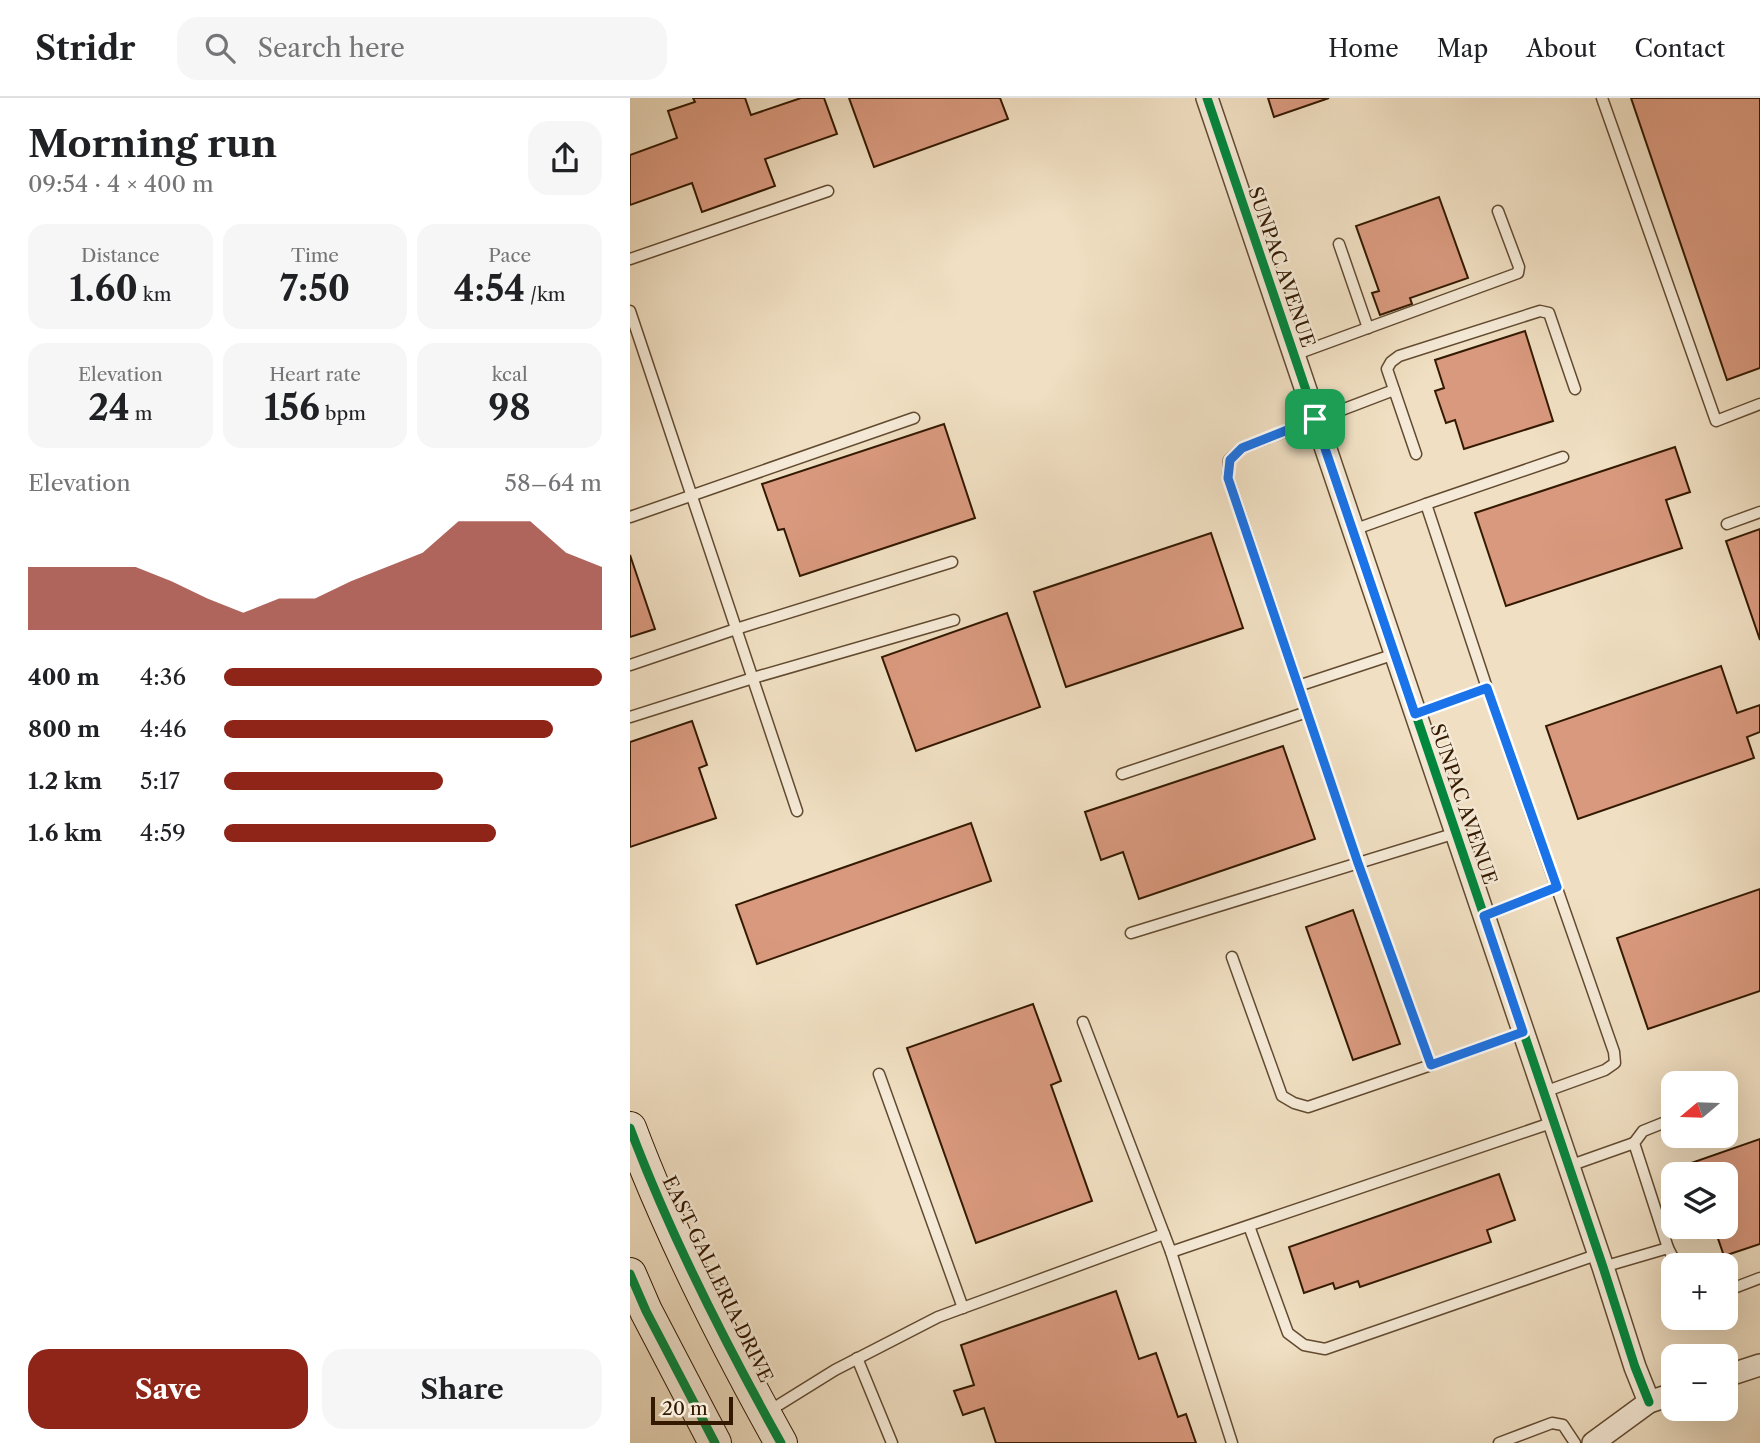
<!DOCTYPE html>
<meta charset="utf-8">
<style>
:root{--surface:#fff;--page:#f6f6f6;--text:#202124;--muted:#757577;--line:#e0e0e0;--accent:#8f2418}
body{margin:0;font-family:"Libre Caslon Text",serif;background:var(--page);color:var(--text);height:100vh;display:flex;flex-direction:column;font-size:26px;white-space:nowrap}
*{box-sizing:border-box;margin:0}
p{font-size:23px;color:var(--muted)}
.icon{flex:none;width:38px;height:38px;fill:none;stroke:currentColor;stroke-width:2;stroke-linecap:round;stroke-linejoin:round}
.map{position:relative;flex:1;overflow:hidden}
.panel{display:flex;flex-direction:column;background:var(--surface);width:630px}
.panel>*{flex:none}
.needle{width:46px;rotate:251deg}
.tools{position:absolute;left:1031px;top:973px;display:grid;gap:14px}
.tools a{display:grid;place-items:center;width:77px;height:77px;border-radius:14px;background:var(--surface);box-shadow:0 7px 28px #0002;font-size:35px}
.scale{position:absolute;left:21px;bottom:18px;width:82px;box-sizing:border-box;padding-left:7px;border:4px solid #331900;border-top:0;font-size:19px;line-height:24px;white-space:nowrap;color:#331900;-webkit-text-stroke:5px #f5ead7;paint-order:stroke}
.pin{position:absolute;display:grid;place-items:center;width:60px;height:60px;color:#fff;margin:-30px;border-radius:14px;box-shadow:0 4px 10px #0006}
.round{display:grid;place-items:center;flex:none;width:74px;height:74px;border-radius:21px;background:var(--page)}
.overview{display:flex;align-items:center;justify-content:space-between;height:119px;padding:0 28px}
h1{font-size:38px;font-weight:700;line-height:52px}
.figures{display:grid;grid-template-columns:repeat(3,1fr);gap:10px;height:119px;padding:7px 28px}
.figures div{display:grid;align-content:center;border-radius:18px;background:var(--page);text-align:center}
.figures b{font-size:35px;font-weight:700}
.figures small{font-size:19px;font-weight:400}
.figures p{font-size:19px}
.chart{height:196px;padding:14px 28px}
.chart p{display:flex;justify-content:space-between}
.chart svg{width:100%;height:126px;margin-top:7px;fill:var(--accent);opacity:.7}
.primary-button{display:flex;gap:14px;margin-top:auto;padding:14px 28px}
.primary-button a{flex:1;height:80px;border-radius:21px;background:var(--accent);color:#fff;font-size:28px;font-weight:700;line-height:80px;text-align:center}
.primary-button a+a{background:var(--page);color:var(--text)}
ul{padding:0 28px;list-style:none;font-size:23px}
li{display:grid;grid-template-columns:112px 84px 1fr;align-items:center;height:52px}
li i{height:18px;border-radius:9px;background:var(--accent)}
header{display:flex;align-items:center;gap:42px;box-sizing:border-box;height:98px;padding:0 35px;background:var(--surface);border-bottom:2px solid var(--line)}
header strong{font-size:33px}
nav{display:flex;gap:38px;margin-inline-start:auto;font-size:24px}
.search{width:490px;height:63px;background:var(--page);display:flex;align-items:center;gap:18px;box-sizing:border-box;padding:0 24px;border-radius:21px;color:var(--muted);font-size:26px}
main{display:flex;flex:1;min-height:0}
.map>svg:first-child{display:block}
.building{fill:#d9997e;stroke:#331900;stroke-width:2}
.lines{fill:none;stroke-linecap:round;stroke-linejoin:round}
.service-casing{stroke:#624a30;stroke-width:13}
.minor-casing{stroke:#624a30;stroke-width:24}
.secondary-casing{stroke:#331900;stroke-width:34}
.service{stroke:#f5ead7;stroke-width:10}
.minor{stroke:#f5ead7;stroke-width:21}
.secondary{stroke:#f5ead7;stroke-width:32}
.cycleway-casing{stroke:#f5ead7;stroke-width:13}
.cycleway{stroke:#00873e;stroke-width:9}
.route-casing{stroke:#fff;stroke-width:14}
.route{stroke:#1a73e8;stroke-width:9}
.labels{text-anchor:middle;stroke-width:5;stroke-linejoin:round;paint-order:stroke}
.street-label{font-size:19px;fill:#331900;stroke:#f5ead7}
</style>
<header>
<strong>Stridr</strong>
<div class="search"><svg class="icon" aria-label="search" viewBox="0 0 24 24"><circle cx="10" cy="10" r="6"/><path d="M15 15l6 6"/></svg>Search here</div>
<nav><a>Home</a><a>Map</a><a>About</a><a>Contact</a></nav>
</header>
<main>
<section class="panel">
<div class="overview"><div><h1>Morning run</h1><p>09:54 · 4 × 400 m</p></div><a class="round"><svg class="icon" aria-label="share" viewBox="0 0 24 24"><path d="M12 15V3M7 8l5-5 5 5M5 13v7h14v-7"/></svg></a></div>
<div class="figures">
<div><p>Distance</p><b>1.60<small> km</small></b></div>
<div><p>Time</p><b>7:50</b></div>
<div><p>Pace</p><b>4:54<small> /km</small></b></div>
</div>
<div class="figures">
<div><p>Elevation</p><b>24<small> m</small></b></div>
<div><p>Heart rate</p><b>156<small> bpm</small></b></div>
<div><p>kcal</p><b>98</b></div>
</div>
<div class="chart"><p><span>Elevation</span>58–64 m</p>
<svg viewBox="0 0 160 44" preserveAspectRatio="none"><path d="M0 44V22L10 22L20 22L30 22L40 27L50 33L60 38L70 33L80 33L90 27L100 22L110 17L120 6L130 6L140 6L150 17L160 22V44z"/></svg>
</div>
<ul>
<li><b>400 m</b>4:36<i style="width:100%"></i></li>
<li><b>800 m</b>4:46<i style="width:87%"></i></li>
<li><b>1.2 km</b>5:17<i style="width:58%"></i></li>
<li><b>1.6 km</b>4:59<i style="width:72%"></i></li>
</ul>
<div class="primary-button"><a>Save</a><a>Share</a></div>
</section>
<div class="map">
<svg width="1130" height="1345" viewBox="0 0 1130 1345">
<rect width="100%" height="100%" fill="#f0dfc2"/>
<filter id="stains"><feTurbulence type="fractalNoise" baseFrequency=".00286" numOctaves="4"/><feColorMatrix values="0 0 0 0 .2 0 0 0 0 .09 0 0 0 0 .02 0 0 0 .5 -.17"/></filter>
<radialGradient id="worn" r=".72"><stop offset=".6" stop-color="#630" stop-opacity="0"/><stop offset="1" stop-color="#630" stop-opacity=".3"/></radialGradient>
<g class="building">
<path d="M63 0H115L121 17 171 0H194L207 36 135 61 145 88 72 114 62 85 0 107V57L47 40 38 13 65 4Z"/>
<path d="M219 0H370L378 21 244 69Z"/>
<path d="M638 0H699L644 19Z"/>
<path d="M1001 0H1130V270L1097 282Z"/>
<path d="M809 99 838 180 780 200 782 206 750 217 742 195 749 193 726 128Z"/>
<path d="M895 233 923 323 834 351 825 322 816 325 805 293 814 290 805 262Z"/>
<path d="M314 326 345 420 170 478 154 431 148 432 132 386Z"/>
<path d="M1045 349 1060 394 1036 402 1052 450 876 508 845 415Z"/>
<path d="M1130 431V542L1096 443Z"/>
<path d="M581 435 613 530 436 589 404 494Z"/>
<path d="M0 457 25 531 0 539Z"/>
<path d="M377 515 410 609 286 653 252 559Z"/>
<path d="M1091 568 1107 615 1130 607V634L1117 639 1124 660 948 721 916 628Z"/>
<path d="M62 623 77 667 69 670 86 720 0 749V644Z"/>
<path d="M653 648 685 741 509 801 493 754 471 762 455 714Z"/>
<path d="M341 725 361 783 127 866 106 807Z"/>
<path d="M1130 791V893L1018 931 987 840Z"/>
<path d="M723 812 770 946 723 962 676 829Z"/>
<path d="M403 906 431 983 421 987 462 1103 346 1145 277 950Z"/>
<path d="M1130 1041V1146L1094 1158 1084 1129H1096V1076H1065L1061 1065Z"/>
<path d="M869 1076 885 1122 857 1132 861 1144 730 1189 728 1183 705 1191 703 1185 674 1195 659 1149Z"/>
<path d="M486 1193 509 1261 526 1255 548 1319 556 1316 566 1345H366L354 1310 333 1317 324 1293 344 1287 331 1247Z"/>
</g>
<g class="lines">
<defs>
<g id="service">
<path d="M972 0 1086 323 1130 306"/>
<path d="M709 146 738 230"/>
<path d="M0 161 198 93"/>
<path d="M0 213 167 713"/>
<path d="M664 257 888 175 889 169 868 113"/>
<path d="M764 292 612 350 599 362 598 379 728 765 801 967 893 934"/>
<path d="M786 356 757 271 761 264 769 258 910 213 919 215 945 291"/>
<path d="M796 406 933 359"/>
<path d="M0 419 284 320"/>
<path d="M1097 426 1130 414"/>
<path d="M723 432 796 406 857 590 984 954 985 965 975 972 914 994"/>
<path d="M0 567 106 531 322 464"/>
<path d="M668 588 765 556"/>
<path d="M785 616 857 590"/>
<path d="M0 619 123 580 324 522"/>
<path d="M492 676 677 614"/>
<path d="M854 818 927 789"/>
<path d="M501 835 826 735"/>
<path d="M602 859 652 998 664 1005 678 1009 801 967"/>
<path d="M453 924 541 1154 602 1345"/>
<path d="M249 976 333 1210"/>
<path d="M1043 1021 1013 1033 1004 1045 1038 1150 1047 1167"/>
<path d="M939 1068 1004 1045"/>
<path d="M619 1128 658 1235 674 1247 695 1251 969 1156"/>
<path d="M541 1154 924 1024"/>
<path d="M973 1169 1038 1150"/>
<path d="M1096 1193 1130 1180"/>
<path d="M227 1260 262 1345"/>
<path d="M139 1313 205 1272 308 1219 534 1136"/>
<path d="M869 1345 922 1325 933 1327 945 1345"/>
</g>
<g id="minor">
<path d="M577 0 973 1169 1005 1269 1019 1304"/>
<path d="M1096 1278 1130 1267"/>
<path d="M963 1345 1019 1304 1043 1296"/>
</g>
<g id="secondary">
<path d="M0 1030C41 1139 94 1243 151 1345"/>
<path d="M0 1176 16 1213 85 1345"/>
</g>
</defs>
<use href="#service" class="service-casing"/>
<use href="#minor" class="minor-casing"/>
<use href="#secondary" class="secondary-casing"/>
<use href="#service" class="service"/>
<use href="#minor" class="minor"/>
<use href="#secondary" class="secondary"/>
<defs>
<g id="cycleway">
<path d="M577 0 973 1169 1005 1269 1019 1304"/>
<path d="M0 1030C41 1139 94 1243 151 1345"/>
<path d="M0 1176 16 1213 85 1345"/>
</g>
</defs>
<use href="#cycleway" class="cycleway-casing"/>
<use href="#cycleway" class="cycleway"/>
</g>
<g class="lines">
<defs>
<path id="route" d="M685 321 785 616 857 590 927 789 854 818 893 934 801 967 728 765 598 380 600 362 612 350Z"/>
</defs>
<use href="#route" class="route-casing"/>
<use href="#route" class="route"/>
</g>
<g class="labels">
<g class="street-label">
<text transform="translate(652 169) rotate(71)" y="7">SUNPAC AVENUE</text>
<text transform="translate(834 706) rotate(71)" y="7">SUNPAC AVENUE</text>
<text transform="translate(88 1181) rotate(64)" y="7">EAST GALLERIA DRIVE</text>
</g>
</g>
<rect width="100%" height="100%" filter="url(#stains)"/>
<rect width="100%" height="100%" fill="url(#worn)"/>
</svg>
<div class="tools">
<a><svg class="needle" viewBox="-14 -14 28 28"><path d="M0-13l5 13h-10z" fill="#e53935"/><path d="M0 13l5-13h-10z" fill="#757577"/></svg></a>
<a><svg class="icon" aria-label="layers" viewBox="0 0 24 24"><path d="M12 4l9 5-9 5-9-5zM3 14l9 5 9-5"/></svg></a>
<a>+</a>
<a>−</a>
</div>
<div class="scale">20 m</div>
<div class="pin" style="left:685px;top:321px;background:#1e9e55"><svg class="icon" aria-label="arrive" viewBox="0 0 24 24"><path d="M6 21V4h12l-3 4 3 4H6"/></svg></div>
</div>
</main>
